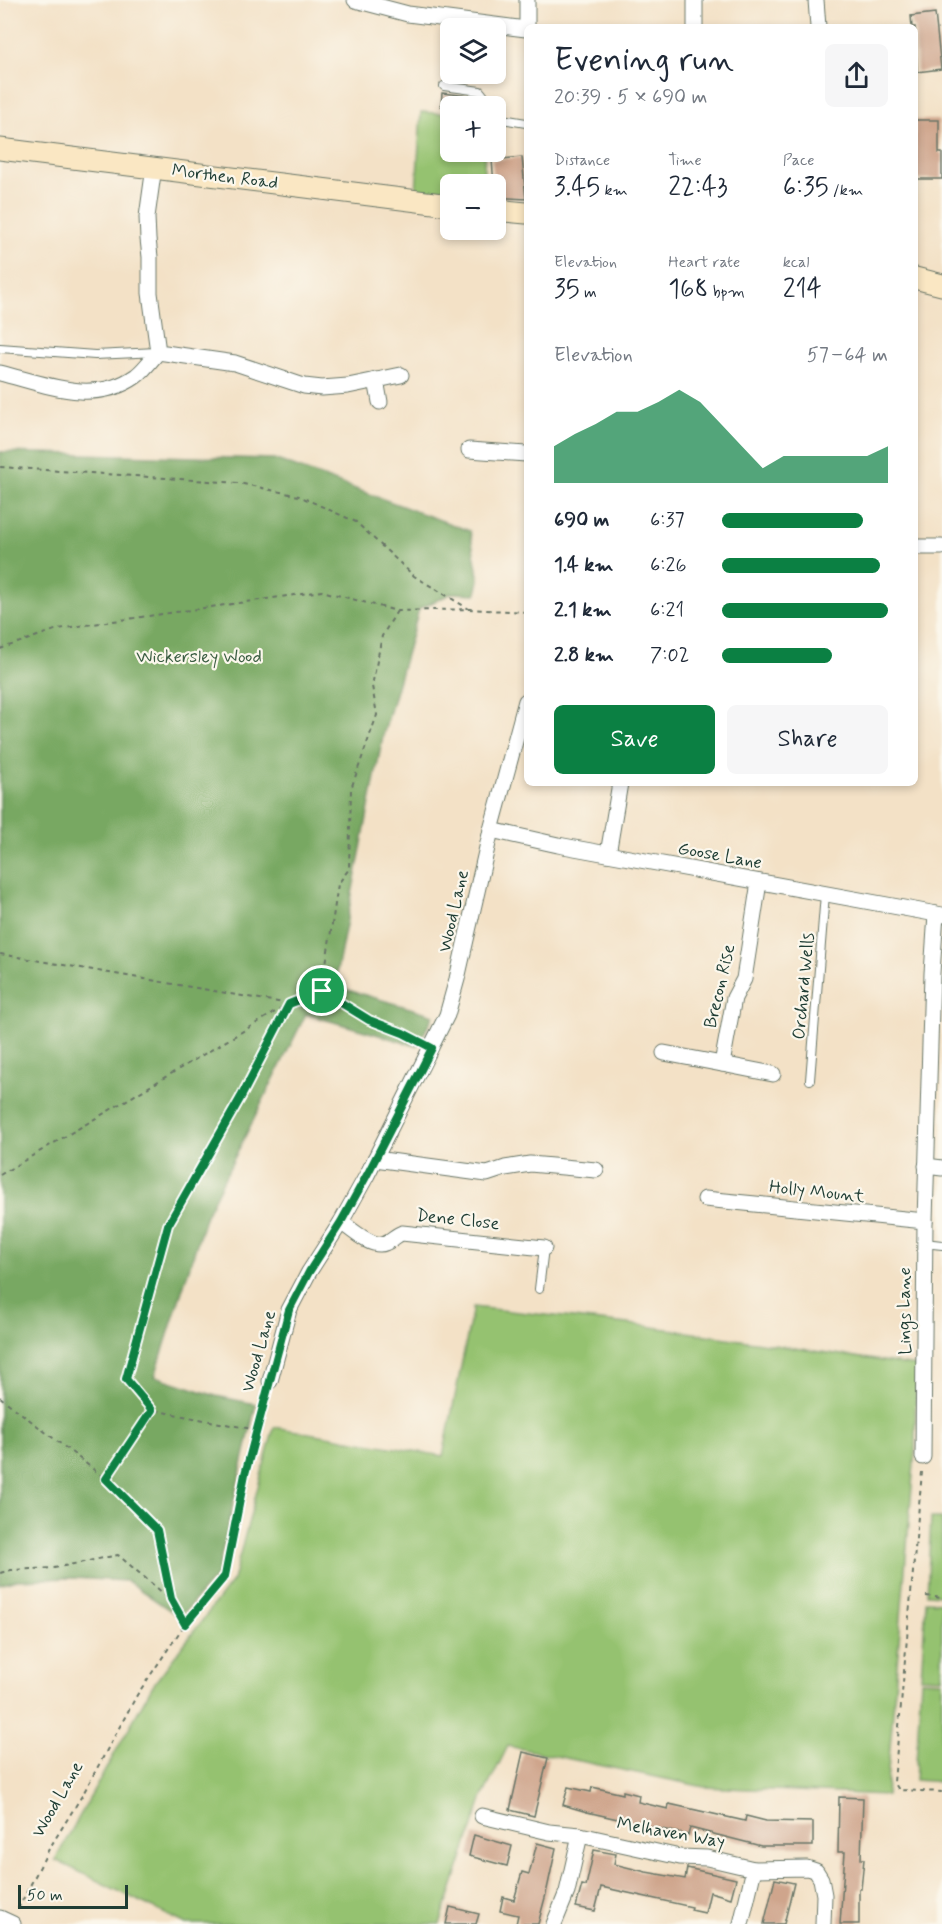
<!DOCTYPE html>
<meta charset="utf-8">
<style>
:root{--surface:#fff;--page:#f6f6f7;--text:#1f2937;--muted:#747a83;--accent:#0b8043}
body{margin:0;font-family:Mynerve,sans-serif;background:var(--page);color:var(--text);height:100vh;display:flex;flex-direction:column;font-size:22px;white-space:nowrap}
*{box-sizing:border-box;margin:0}
p{font-size:20px;color:var(--muted)}
.icon{flex:none;width:33px;height:33px;fill:none;stroke:currentColor;stroke-width:2;stroke-linecap:round;stroke-linejoin:round}
.map{position:relative;flex:1;overflow:hidden}
.side{position:absolute;left:524px;top:24px;width:394px;height:762px;display:flex;flex-direction:column;background:var(--surface);border-radius:9px;box-shadow:0 3px 9px #0003}
.side>*{flex:none}
.fabs{position:absolute;left:440px;top:18px;display:grid;gap:12px}
.fabs a{display:grid;place-items:center;width:66px;height:66px;border-radius:9px;background:var(--surface);box-shadow:0 3px 9px #0003;font-size:30px}
.scale{position:absolute;left:18px;bottom:15px;width:110px;box-sizing:border-box;padding-left:6px;border:3px solid #1f3d34;border-top:0;font-size:16px;line-height:21px;white-space:nowrap;color:#1f3d34;-webkit-text-stroke:4px #fbf7ec;paint-order:stroke}
.pin{position:absolute;display:grid;place-items:center;width:51px;height:51px;color:#fff;margin:-26px;border:3px solid #fff;border-radius:50%;box-shadow:0 2px 6px #0007}
.round{display:grid;place-items:center;flex:none;width:63px;height:63px;border-radius:9px;background:var(--page)}
.summary{display:flex;align-items:center;justify-content:space-between;height:102px;padding:0 30px}
h1{font-size:33px;font-weight:600;line-height:45px}
.metrics{display:grid;grid-template-columns:repeat(3,1fr);gap:9px;height:102px;padding:6px 30px}
.metrics div{display:grid;align-content:center}
.metrics b{font-size:26px;font-weight:600}
.metrics small{font-size:16px;font-weight:400}
.metrics p{font-size:16px}
.chart{height:168px;padding:12px 30px}
.chart p{display:flex;justify-content:space-between}
.chart svg{width:100%;height:108px;margin-top:6px;fill:var(--accent);opacity:.7}
.primary-button{display:flex;gap:12px;margin-top:auto;padding:12px 30px}
.primary-button a{flex:1;height:69px;border-radius:9px;background:var(--accent);color:#fff;font-size:24px;font-weight:600;line-height:69px;text-align:center}
.primary-button a+a{background:var(--page);color:var(--text)}
ul{padding:0 30px;list-style:none;font-size:20px}
li{display:grid;grid-template-columns:96px 72px 1fr;align-items:center;height:45px}
li i{height:15px;border-radius:8px;background:var(--accent)}
.map>svg:first-child{display:block}
.green{fill:#95c270;stroke:#5a8052;stroke-width:1.5}
.forest{fill:#78a862;stroke:#4c724b;stroke-width:1.5}
.building{fill:#cfa58c}
.lines{fill:none;stroke-linecap:round;stroke-linejoin:round}
.lane-casing{stroke:#697667;stroke-width:10}
.street-casing{stroke:#697667;stroke-width:17}
.secondary-casing{stroke:#697667;stroke-width:23}
.path{stroke:#697667;stroke-width:2;stroke-dasharray:4.5 4.5;stroke-linecap:butt}
.lane{stroke:#fff;stroke-width:8}
.street{stroke:#fff;stroke-width:15}
.secondary{stroke:#fae7c3;stroke-width:21}
.route-casing{stroke:#fff;stroke-width:12}
.route{stroke:#0b8043;stroke-width:8}
.labels{text-anchor:middle;stroke-width:4.5;stroke-linejoin:round;paint-order:stroke}
.street-label{font-size:18px;fill:#1f3d34;stroke:#fbf7ec}
.park-label{font-size:18px;fill:#3c5e43;stroke:#fbf7ec}
</style>
<div class="map">
<svg width="942" height="1924" viewBox="0 0 942 1924">
<rect width="100%" height="100%" fill="#fbf7ec"/>
<filter id="ink" filterUnits="userSpaceOnUse"><feTurbulence type="fractalNoise" baseFrequency=".0167" numOctaves="2"/><feDisplacementMap in="SourceGraphic" scale="12" xChannelSelector="R" yChannelSelector="G"/><feConvolveMatrix kernelMatrix="1 2 1 2 8 2 1 2 1" color-interpolation-filters="sRGB"/></filter>
<filter id="wash" filterUnits="userSpaceOnUse"><feTurbulence type="fractalNoise" baseFrequency=".008" numOctaves="4" result="noise"/><feDisplacementMap in="SourceGraphic" scale="24" xChannelSelector="R" yChannelSelector="G"/><feGaussianBlur stdDeviation="1.35" result="paint"/><feColorMatrix in="noise" values="0 0 0 0 0 0 0 0 0 0 0 0 0 0 0 0 0 1.4 0 .05"/><feComposite in="paint" operator="in"/></filter>
<g filter="url(#wash)">
<rect width="100%" height="100%" fill="#f3e1c6"/>
<g class="green">
<path d="M421 112 450 114V152H485L483 184H450V194L416 192Z"/>
<path d="M473 1307 646 1326 916 1366 915 1451 886 1795 704 1787 508 1746 483 1796 440 1924H186L55 1860 153 1685 233 1580 274 1427 443 1456Z"/>
<path d="M931 1518H942V1595L927 1594Z"/>
<path d="M926 1601 942 1602V1678L921 1677Z"/>
<path d="M921 1680 942 1681V1782L915 1780Z"/>
</g>
<path class="forest" d="M0 452 274 459 470 531 479 580 476 594 452 593 419 609 383 736 334 986 434 1015 417 1046 306 1014 206 1215 155 1376 216 1396 256 1404 217 1575 180 1617 127 1581 71 1578 16 1580 0 1585Z"/>
<g id="blocks">
<g class="building">
<path d="M935 13 941 69 917 72 915 27H912L911 16Z"/>
<path d="M442 93 477 97 485 106H441Z"/>
<path d="M915 120H939V153H942V179H915Z"/>
<path d="M522 157 526 199 495 197 492 160Z"/>
<path d="M523 1752 548 1758 534 1816 510 1810Z"/>
<path d="M568 1787 591 1792 592 1787 623 1794V1791L639 1795 638 1802 668 1809 669 1804 745 1821 746 1816 766 1821 813 1822V1846H761L690 1828 688 1835 587 1812 563 1805Z"/>
<path d="M839 1797 863 1798 861 1859H864L861 1889H859V1924H840L845 1852H838Z"/>
<path d="M474 1835 512 1846 507 1866 469 1856Z"/>
<path d="M537 1843 556 1848 546 1894 538 1924H516L518 1915 500 1911 503 1897 514 1900 522 1872 529 1874Z"/>
<path d="M594 1850 616 1854 614 1864 646 1872 685 1879 687 1868 736 1879 731 1898 710 1892 705 1913 691 1910 692 1907 601 1887 595 1911 576 1907 582 1885 586 1886Z"/>
<path d="M775 1879 794 1883 789 1904 784 1924H764Z"/>
<path d="M450 1907 479 1914 476 1924H446Z"/>
</g>
</g>
</g>
<g filter="url(#ink)">
<use href="#blocks" fill-opacity="0" stroke="#697667" stroke-width="1.5"/>
<g class="lines">
<defs>
<g id="lane">
<path d="M444 86 480 91 492 106"/>
<path d="M495 111 502 119 526 123"/>
<path d="M0 348 95 355 157 352"/>
<path d="M810 1080 825 894"/>
<path d="M924 1243 942 1245"/>
<path d="M539 1289 544 1248"/>
</g>
<g id="street">
<path d="M355 0 408 14 526 29"/>
<path d="M695 0V27"/>
<path d="M816 0 818 27"/>
<path d="M527 27V0"/>
<path d="M154 167 147 217 148 239 150 257V293L158 352 235 363 304 386 322 388 348 386 401 375"/>
<path d="M0 373C45 384 94 406 136 376 144 370 152 359 158 352"/>
<path d="M376 380 380 402"/>
<path d="M469 450 526 454"/>
<path d="M915 547H942"/>
<path d="M491 830 558 845 942 915"/>
<path d="M608 854 620 783"/>
<path d="M664 1053 722 1064 734 998 744 979 759 882"/>
<path d="M722 1064 773 1074"/>
<path d="M375 1159 487 1174 505 1168 530 1164 596 1170"/>
<path d="M926 1166 942 1168"/>
<path d="M705 1199 925 1221"/>
<path d="M341 1222C351 1229 372 1249 385 1243 391 1241 396 1235 402 1233L544 1248"/>
<path d="M270 1381 289 1310 309 1272 341 1222 367 1175 447 1015 457 979 491 830 526 701"/>
<path d="M923 1457 925 1221 932 973 936 914"/>
<path d="M482 1816 549 1832 580 1835 680 1857 707 1858 754 1869 807 1868 816 1871 821 1879 824 1895 823 1924"/>
<path d="M0 1918 13 1924"/>
<path d="M554 1924 567 1892 580 1835"/>
<path d="M741 1924 754 1869"/>
</g>
<g id="secondary">
<path d="M0 149 450 205"/>
<path d="M495 210 526 213"/>
<path d="M915 278 942 285"/>
</g>
</defs>
<use href="#lane" class="lane-casing"/>
<use href="#street" class="street-casing"/>
<use href="#secondary" class="secondary-casing"/>
<g class="path">
<path d="M0 467 239 483 299 496 356 522 414 576 469 609"/>
<path d="M397 611 382 636 372 686 377 715 351 789 349 869 338 884 322 991 368 1020 416 1040"/>
<path d="M0 649 58 629 322 591 397 611 469 609 526 612"/>
<path d="M0 954 289 1004"/>
<path d="M0 1175 287 1005"/>
<path d="M0 1397 106 1479 157 1530 170 1599 185 1624"/>
<path d="M257 1430 152 1410 127 1379 168 1225 241 1097 289 1004 322 991"/>
<path d="M922 1472 894 1782 899 1790 942 1792"/>
<path d="M106 1479 152 1410"/>
<path d="M0 1573 11 1570 54 1568 118 1555 170 1599"/>
<path d="M926 1596 942 1598"/>
<path d="M18 1909 49 1849 83 1794 137 1695 185 1624 225 1576 245 1474 266 1395"/>
</g>
<use href="#lane" class="lane"/>
<use href="#street" class="street"/>
<use href="#secondary" class="secondary"/>
</g>
</g>
<g class="lines" filter="url(#ink)">
<defs>
<path id="route" d="M322 991 369 1020 403 1033 432 1048 367 1175 341 1222 309 1272 289 1310 245 1474 225 1576 185 1624 171 1599 157 1530 106 1479 152 1410 126 1379 168 1225 241 1097 289 1004Z"/>
</defs>
<use href="#route" class="route-casing"/>
<use href="#route" class="route"/>
</g>
<g class="labels">
<g class="street-label">
<text transform="translate(225 176) rotate(7)" y="6">Morthen Road</text>
<text transform="translate(720 855) rotate(10)" y="6">Goose Lane</text>
<text transform="translate(453 911) rotate(-77)" y="6">Wood Lane</text>
<text transform="translate(719 986) rotate(-77)" y="6">Brecon Rise</text>
<text transform="translate(803 986) rotate(-85)" y="6">Orchard Wells</text>
<text transform="translate(817 1191) rotate(6)" y="6">Holly Mount</text>
<text transform="translate(458 1219) rotate(6)" y="6">Dene Close</text>
<text transform="translate(904 1311) rotate(-90)" y="6">Lings Lane</text>
<text transform="translate(258 1351) rotate(-74)" y="6">Wood Lane</text>
<text transform="translate(57 1799) rotate(-60)" y="6">Wood Lane</text>
<text transform="translate(671 1832) rotate(10)" y="6">Melhaven Way</text>
</g>
<g class="park-label">
<text x="199" y="662">Wickersley Wood</text>
</g>
</g>
</svg>
<div class="fabs">
<a><svg class="icon" aria-label="layers" viewBox="0 0 24 24"><path d="M12 4l9 5-9 5-9-5zM3 14l9 5 9-5"/></svg></a>
<a>+</a>
<a>−</a>
</div>
<div class="scale">50 m</div>
<div class="pin" style="left:322px;top:991px;background:#1e9e55"><svg class="icon" aria-label="arrive" viewBox="0 0 24 24"><path d="M6 21V4h12l-3 4 3 4H6"/></svg></div>
<section class="side">
<div class="summary"><div><h1>Evening run</h1><p>20:39 · 5 × 690 m</p></div><a class="round"><svg class="icon" aria-label="share" viewBox="0 0 24 24"><path d="M12 15V3M7 8l5-5 5 5M5 13v7h14v-7"/></svg></a></div>
<div class="metrics">
<div><p>Distance</p><b>3.45<small> km</small></b></div>
<div><p>Time</p><b>22:43</b></div>
<div><p>Pace</p><b>6:35<small> /km</small></b></div>
</div>
<div class="metrics">
<div><p>Elevation</p><b>35<small> m</small></b></div>
<div><p>Heart rate</p><b>168<small> bpm</small></b></div>
<div><p>kcal</p><b>214</b></div>
</div>
<div class="chart"><p><span>Elevation</span>57–64 m</p>
<svg viewBox="0 0 160 44" preserveAspectRatio="none"><path d="M0 44V29L10 24L20 20L30 15L40 15L50 11L60 6L70 11L80 20L90 29L100 38L110 33L120 33L130 33L140 33L150 33L160 29V44z"/></svg>
</div>
<ul>
<li><b>690 m</b>6:37<i style="width:85%"></i></li>
<li><b>1.4 km</b>6:26<i style="width:95%"></i></li>
<li><b>2.1 km</b>6:21<i style="width:100%"></i></li>
<li><b>2.8 km</b>7:02<i style="width:66%"></i></li>
</ul>
<div class="primary-button"><a>Save</a><a>Share</a></div>
</section>
</div>
